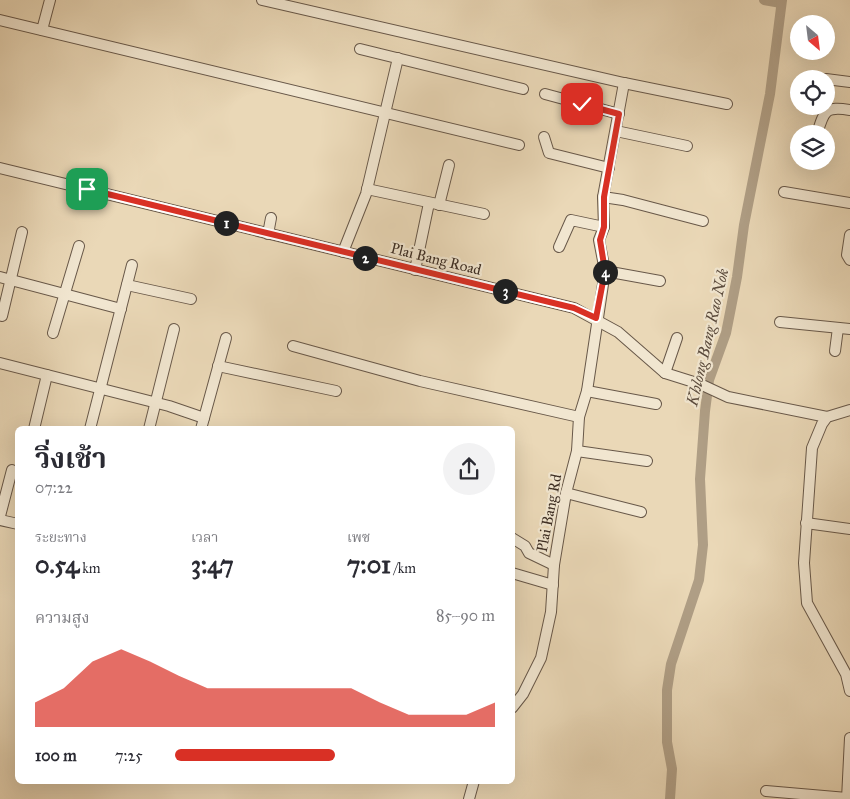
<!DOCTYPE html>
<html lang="th">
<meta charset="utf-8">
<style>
:root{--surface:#fff;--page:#f2f2f3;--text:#2b2b33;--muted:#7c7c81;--accent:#d93025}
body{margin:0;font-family:"IM FELL Great Primer","Noto Serif Thai",serif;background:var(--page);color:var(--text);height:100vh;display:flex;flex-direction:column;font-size:19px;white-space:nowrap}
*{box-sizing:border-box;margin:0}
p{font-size:16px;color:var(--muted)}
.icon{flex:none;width:28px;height:28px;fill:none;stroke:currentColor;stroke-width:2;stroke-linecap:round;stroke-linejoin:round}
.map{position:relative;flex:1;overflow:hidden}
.panel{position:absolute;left:15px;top:426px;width:500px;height:358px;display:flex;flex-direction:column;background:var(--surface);border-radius:8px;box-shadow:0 5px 20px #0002}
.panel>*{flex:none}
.needle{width:32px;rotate:152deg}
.fabs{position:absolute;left:790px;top:15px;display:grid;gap:10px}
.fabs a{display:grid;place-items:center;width:45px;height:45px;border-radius:50%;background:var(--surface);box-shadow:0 5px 20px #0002;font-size:25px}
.pin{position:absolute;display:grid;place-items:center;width:42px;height:42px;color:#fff;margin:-21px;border-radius:10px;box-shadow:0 2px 8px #0006}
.km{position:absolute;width:25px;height:25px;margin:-12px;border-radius:50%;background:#222;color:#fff;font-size:14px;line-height:25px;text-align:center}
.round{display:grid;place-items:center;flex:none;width:52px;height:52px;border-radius:26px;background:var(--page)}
.head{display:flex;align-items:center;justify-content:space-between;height:85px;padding:0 20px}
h1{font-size:28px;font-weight:700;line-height:38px}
.stats{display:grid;grid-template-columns:repeat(3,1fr);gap:8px;height:85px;padding:5px 20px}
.stats div{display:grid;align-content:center}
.stats b{font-size:25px;font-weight:700}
.stats small{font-size:14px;font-weight:400}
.stats p{font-size:14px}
.chart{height:140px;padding:10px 20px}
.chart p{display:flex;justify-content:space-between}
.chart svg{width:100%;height:90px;margin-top:5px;fill:var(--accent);opacity:.7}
ul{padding:0 20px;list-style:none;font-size:16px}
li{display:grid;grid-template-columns:80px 60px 1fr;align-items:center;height:38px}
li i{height:12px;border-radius:6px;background:var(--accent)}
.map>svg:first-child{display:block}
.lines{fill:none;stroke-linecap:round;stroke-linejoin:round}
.canal{stroke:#af9e85;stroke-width:10}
.minor-casing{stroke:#685849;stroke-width:12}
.minor{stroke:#f1e6d0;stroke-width:10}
.route-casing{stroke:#fff;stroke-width:10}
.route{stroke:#d93025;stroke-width:6}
.labels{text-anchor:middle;stroke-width:4.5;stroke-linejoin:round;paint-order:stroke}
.street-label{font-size:15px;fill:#3d2e24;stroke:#f1e6d0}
.water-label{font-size:16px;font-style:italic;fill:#5a4a3c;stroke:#f1e6d0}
</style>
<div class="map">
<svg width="850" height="799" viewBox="0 0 850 799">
<rect width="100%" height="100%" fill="#ead8b7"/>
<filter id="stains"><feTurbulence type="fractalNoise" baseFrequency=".004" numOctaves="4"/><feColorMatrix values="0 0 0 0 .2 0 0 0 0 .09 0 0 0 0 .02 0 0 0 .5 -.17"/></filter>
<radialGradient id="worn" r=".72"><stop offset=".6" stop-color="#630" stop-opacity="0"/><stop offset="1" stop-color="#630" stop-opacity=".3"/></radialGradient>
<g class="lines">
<g class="canal">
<path d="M764 0 781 3"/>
<path d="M670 799 672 769 667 742V690L671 664 699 580 703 545 700 479 705 411 709 380 726 333 737 277 744 225 770 94 782 0"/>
</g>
<defs>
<g id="minor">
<path d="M262 0 624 83 727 104"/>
<path d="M0 20 519 145"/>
<path d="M42 30 50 0"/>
<path d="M360 49 523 89"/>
<path d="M826 79 850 82"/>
<path d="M545 94 619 114"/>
<path d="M616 131 687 146"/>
<path d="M817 134C824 111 825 106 850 110"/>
<path d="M544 137 549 153 609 168"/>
<path d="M0 168 574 308 618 332 665 373 700 384 728 397 827 417"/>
<path d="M367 189 484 214"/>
<path d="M784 192 850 203"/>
<path d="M603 197 623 200 703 221"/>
<path d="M439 205 449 165"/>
<path d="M268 234 271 218"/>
<path d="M850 235 847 255 850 260"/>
<path d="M559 247 571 220 604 227"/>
<path d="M343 252 366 194 398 58"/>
<path d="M415 270 429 203"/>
<path d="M605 271 660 281"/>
<path d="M0 277 121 309"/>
<path d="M127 285 191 299"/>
<path d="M2 316 22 232"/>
<path d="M780 322 850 329"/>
<path d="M53 333 79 246"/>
<path d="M293 346 420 381 579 417"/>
<path d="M835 351 838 328"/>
<path d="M0 363 169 406 204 418"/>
<path d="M218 366 336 391"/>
<path d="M665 373 677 338"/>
<path d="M587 391 656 404"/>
<path d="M850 410 827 417 822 424 812 448 804 563 807 603 846 674 850 691"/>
<path d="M34 429 47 375"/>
<path d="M90 429 132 265"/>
<path d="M149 429 174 329"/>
<path d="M201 429 226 338"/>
<path d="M577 451 647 461"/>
<path d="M566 493 641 512"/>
<path d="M0 516 12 470"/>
<path d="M0 520 18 524"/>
<path d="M806 523 850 529"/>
<path d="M512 538 525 546 529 553 554 565"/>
<path d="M512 573 553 585"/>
<path d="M512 708 523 694 541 658 551 612 554 565 566 493 577 451 579 417 587 391 605 271 599 240 604 227 603 197 624 83"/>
<path d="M766 791 847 798"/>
<path d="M469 799 474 781"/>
<path d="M847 799 850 738"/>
</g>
</defs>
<use href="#minor" class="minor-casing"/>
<use href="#minor" class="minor"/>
</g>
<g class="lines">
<defs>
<path id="route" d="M87 189 574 308 596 318 605 271 600 240 604 227V197L619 114 582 104"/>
</defs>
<use href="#route" class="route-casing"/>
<use href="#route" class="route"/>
</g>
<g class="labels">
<g class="street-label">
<text transform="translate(436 259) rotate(14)" y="5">Plai Bang Road</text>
<text transform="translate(549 513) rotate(-79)" y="5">Plai Bang Rd</text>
</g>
<g class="water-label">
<text transform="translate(707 337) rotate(-77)" y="6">Khlong Bang Rao Nok</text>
</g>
</g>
<rect width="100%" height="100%" filter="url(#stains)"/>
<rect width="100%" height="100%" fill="url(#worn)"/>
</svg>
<div class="fabs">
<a><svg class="needle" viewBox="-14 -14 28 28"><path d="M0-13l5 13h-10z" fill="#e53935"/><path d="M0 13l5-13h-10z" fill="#7c7c81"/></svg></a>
<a><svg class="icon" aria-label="locate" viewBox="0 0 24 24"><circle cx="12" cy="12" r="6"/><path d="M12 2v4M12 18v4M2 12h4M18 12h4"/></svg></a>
<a><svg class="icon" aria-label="layers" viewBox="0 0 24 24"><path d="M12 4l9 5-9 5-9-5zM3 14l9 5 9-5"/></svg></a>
</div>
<div class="pin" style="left:87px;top:189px;background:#1e9e55"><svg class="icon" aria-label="arrive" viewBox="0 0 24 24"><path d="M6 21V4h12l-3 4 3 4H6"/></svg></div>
<div class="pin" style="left:582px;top:104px;background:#d93025"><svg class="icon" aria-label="check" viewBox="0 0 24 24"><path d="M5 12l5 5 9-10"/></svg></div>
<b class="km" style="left:226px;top:223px">1</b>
<b class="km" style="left:365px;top:258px">2</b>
<b class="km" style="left:505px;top:291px">3</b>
<b class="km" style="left:605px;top:272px">4</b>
<section class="panel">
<div class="head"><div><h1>วิ่งเช้า</h1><p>07:22</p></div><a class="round"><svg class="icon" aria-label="share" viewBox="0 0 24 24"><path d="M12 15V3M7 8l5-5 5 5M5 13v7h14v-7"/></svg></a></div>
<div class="stats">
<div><p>ระยะทาง</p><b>0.54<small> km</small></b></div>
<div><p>เวลา</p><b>3:47</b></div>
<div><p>เพซ</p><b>7:01<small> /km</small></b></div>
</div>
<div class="chart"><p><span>ความสูง</span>85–90 m</p>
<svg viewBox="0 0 160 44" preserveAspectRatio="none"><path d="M0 44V32L10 25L20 12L30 6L40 12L50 19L60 25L70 25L80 25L90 25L100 25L110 25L120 32L130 38L140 38L150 38L160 32V44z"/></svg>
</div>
<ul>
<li><b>100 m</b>7:25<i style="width:50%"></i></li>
</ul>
</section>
</div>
